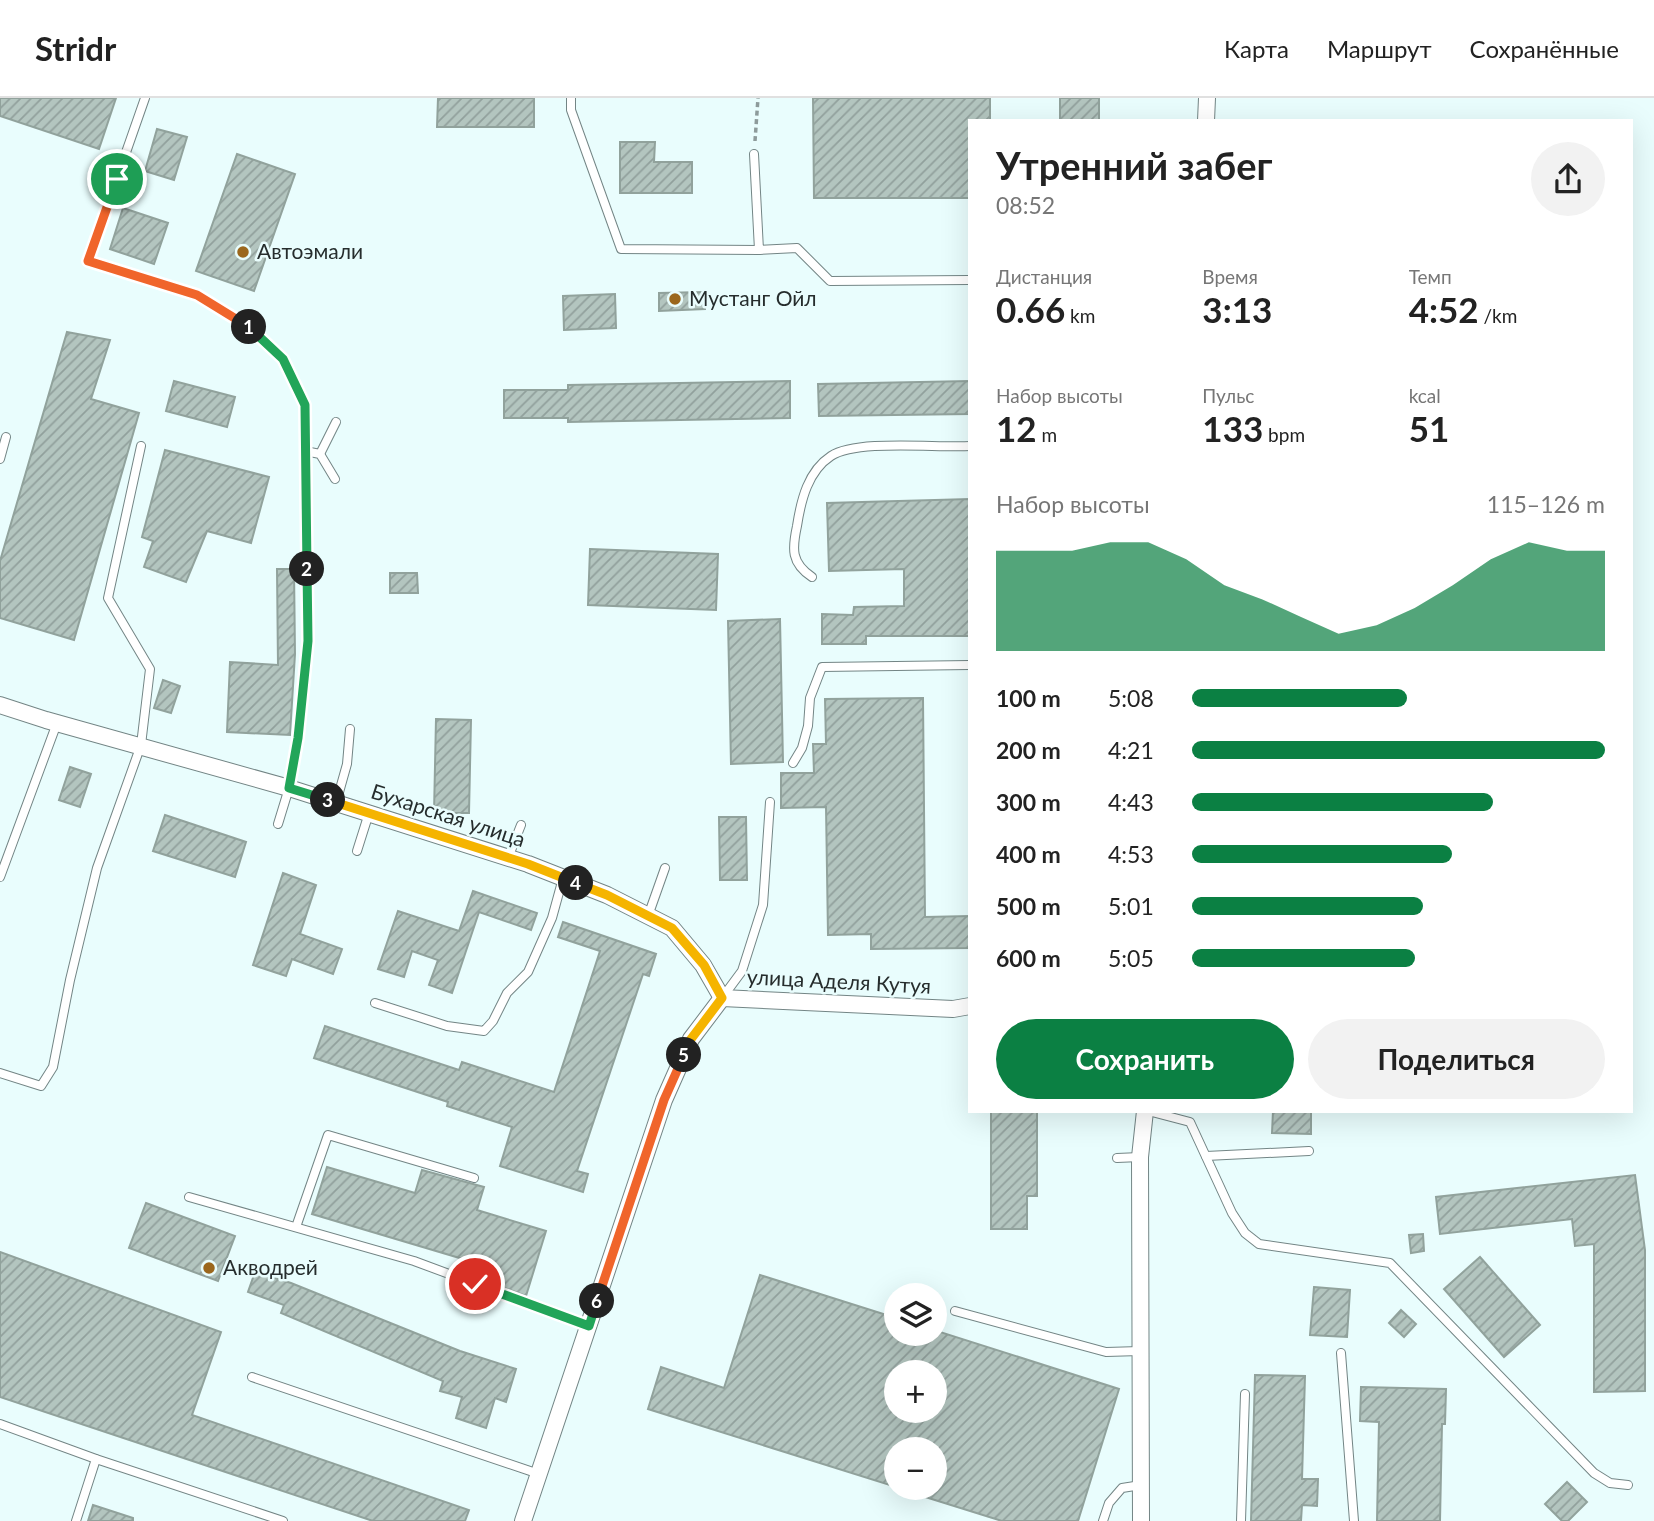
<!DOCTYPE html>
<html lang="ru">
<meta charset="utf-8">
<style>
:root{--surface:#fff;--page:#f2f2f2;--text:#222;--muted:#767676;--line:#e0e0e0;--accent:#0b8043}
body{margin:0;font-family:Lato,sans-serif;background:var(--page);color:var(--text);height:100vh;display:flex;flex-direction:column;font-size:26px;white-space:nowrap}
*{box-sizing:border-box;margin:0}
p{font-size:23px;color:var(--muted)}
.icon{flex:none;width:38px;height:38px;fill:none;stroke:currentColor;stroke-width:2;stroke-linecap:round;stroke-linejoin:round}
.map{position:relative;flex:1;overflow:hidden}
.sheet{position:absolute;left:968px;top:21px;width:665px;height:994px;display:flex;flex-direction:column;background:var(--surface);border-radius:0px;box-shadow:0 7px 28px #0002}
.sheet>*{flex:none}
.buttons{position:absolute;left:884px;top:1185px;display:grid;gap:14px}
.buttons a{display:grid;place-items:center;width:63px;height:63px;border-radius:50%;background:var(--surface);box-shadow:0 7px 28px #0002;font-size:35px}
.pin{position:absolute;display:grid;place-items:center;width:60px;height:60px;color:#fff;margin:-30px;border:4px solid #fff;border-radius:50%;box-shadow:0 2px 7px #0007}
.km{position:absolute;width:35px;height:35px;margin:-18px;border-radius:50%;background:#222;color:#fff;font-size:19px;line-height:35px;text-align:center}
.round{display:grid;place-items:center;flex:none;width:74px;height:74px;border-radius:37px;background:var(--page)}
.head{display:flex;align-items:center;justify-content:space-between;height:119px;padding:0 28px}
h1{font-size:38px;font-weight:700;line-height:52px}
.figures{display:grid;grid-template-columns:repeat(3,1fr);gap:10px;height:119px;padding:7px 28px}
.figures div{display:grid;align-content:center}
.figures b{font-size:35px;font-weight:700}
.figures small{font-size:19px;font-weight:400}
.figures p{font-size:19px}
.chart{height:196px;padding:14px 28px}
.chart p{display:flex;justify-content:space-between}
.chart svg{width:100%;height:126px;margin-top:7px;fill:var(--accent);opacity:.7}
.primary-button{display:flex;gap:14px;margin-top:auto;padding:14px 28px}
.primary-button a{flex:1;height:80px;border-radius:42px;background:var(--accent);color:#fff;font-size:28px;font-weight:700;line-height:80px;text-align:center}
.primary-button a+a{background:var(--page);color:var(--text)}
ul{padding:0 28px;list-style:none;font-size:23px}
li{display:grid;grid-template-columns:112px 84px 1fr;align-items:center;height:52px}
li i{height:18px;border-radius:9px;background:var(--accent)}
header{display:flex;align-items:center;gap:42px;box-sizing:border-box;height:98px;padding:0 35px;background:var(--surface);border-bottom:2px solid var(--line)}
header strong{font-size:33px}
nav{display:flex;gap:38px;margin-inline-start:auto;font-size:24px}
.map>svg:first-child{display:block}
.building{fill:url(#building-hatch);stroke:#91a29c;stroke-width:2;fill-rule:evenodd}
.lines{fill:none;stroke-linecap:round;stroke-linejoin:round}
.service-casing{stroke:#738585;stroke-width:10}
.minor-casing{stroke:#738585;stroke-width:18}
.path{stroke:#8d9b9b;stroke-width:3.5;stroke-dasharray:5 3.5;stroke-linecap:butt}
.service{stroke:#fff;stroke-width:8}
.minor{stroke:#fff;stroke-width:16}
.split-1-casing{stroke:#fff;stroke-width:14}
.split-2-casing{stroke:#fff;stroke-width:14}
.split-3-casing{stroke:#fff;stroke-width:14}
.split-4-casing{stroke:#fff;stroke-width:14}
.split-5-casing{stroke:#fff;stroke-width:14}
.split-6-casing{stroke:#fff;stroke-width:14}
.split-7-casing{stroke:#fff;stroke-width:14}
.split-1{stroke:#f0652b;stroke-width:9}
.split-2{stroke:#22a559;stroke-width:9}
.split-3{stroke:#22a559;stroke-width:9}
.split-4{stroke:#f5b400;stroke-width:9}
.split-5{stroke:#f5b400;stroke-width:9}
.split-6{stroke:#f0652b;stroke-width:9}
.split-7{stroke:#22a559;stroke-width:9}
.poi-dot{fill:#9b671d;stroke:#e9fdfd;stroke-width:2.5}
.labels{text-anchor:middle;stroke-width:5;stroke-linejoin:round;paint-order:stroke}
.poi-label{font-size:21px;fill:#262d2d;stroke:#e9fdfd;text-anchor:start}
.street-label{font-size:21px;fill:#262d2d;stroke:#e9fdfd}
</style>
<header>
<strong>Stridr</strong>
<nav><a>Карта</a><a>Маршрут</a><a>Сохранённые</a></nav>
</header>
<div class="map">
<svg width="1654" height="1423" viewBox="0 0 1654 1423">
<defs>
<pattern id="building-hatch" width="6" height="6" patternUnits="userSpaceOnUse" patternTransform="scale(1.75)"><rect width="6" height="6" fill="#b3c5bf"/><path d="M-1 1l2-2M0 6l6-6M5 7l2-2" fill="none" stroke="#91a09c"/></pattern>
</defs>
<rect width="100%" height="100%" fill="#e9fdfd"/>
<g class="building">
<path d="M0 0H116L99 51 0 18Z"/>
<path d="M438 0H534V29H437Z"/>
<path d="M813 0H990V23H970V100H814Z"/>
<rect x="1060" y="0" width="39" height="23"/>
<path d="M157 31 187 39 174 82 145 73Z"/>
<path d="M620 44H655L654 64H692V95H620Z"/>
<path d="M237 56 295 76 254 193 196 173Z"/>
<path d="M123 110 168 125 154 166 110 151Z"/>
<path d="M704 194 705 211 659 213V195Z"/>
<path d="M615 196 616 230 564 232 563 198Z"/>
<path d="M67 234 110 242 91 301 139 315 74 542 0 520V463Z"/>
<path d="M174 283 235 299 227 329 166 313Z"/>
<path d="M790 283V320L568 324V320H504V292H568V287Z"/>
<path d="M970 283V316L819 318 818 286Z"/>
<path d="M165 352 269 379 251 445 207 433 186 484 144 469 153 443 142 439Z"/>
<path d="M970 401V538H866V546H822V516L853 517 854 509 904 508V471L829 473 827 405Z"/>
<path d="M590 451 718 456 716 512 588 507Z"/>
<path d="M277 471H294L295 556 290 637 227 634 230 564 278 567Z"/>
<path d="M390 475H417L418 495H390Z"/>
<path d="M780 521 783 664 731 666 728 523Z"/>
<path d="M163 582 180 588 171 615 154 610Z"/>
<path d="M923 600 925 819 970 818V850L871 851V836L828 837 826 709 781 710V675H814L813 646H826L825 601Z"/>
<path d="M436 621 471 622 469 715H434Z"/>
<path d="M70 669 91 676 80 709 59 702Z"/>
<path d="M165 717 246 744 235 779 153 753Z"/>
<path d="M719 719H746L747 782H720Z"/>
<path d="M283 775 316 787 300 836 342 851 333 876 292 861 286 878 253 867Z"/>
<path d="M473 793 537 815 531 832 479 814 452 895 429 887 438 862 412 853 404 879 378 871 398 813 459 833Z"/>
<path d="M563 824 656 856 649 878 643 876 577 1073 588 1076 583 1094 500 1068 512 1029 447 1008 448 1004 314 960 325 928 459 972 462 964 554 994 600 853 558 839Z"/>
<path d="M991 1013H1037V1098H1027V1131H991Z"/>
<path d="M1273 1013H1311V1036L1272 1035Z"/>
<path d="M327 1069 415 1095 422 1072 484 1089 477 1112 546 1133 526 1198 489 1184 493 1170 312 1116Z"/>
<path d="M1635 1077 1645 1152V1293L1594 1294V1146L1575 1148 1572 1121 1440 1136 1436 1099Z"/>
<path d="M146 1105 235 1138 218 1183 129 1150Z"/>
<path d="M1423 1136 1424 1153 1411 1155 1409 1137Z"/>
<path d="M0 1154 221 1234 192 1317 469 1412 465 1423H373L0 1299Z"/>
<path d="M1480 1159 1540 1227 1504 1259 1444 1191Z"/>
<path d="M255 1174 291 1185 460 1253 516 1271 506 1304 495 1300 486 1330 456 1320 462 1299 440 1293 443 1283 281 1215 284 1207 248 1194Z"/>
<path d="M760 1177 896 1220V1236H934V1232L1119 1291 1078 1423H1002L906 1393V1390H934V1351H896V1389L648 1311 661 1269 724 1290ZM896 1274H934V1312H896Z"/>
<path d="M1314 1189 1350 1192 1347 1239 1310 1237Z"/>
<path d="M1401 1212 1416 1226 1404 1239 1389 1225Z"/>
<path d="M1255 1277 1305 1278 1302 1381H1318L1317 1408 1302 1407 1301 1423H1251Z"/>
<path d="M1361 1289 1446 1291 1445 1326H1442L1440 1423H1377L1379 1324 1360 1323Z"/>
<path d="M1567 1384 1587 1404 1568 1423H1562L1545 1406Z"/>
<path d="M93 1407 133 1420V1423H88Z"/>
</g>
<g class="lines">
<defs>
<g id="service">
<path d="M145 0 88 163 197 197 244 224 283 261 305 307 308 543 298 640 289 690 278 726"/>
<path d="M571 0V12L621 151 759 152"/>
<path d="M754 56 759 152 797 150 830 183 970 182"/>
<path d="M305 353 320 356 335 381"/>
<path d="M320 356 336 324"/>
<path d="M0 361 6 339"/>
<path d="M812 479C791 465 792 451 797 428 801 402 808 373 831 358 857 341 936 350 970 348"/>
<path d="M793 665 802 650 808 628 810 600 822 569 970 567"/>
<path d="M336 705 347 666 350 631"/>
<path d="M357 753 369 715"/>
<path d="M508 760 521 727"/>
<path d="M0 779 57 625"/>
<path d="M648 818 665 770"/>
<path d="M722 900 742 873 763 807 770 704"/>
<path d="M375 905 447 928 484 933 493 923 507 895 528 874 552 820 563 780"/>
<path d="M0 975 41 988 53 969 70 882 97 770 141 647 150 571 108 500 141 348"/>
<path d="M1148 1013 1190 1024 1232 1115 1245 1135 1259 1146 1390 1165 1594 1375 1610 1385 1628 1387"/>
<path d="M1206 1058 1309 1053"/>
<path d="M1117 1060 1140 1059"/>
<path d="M189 1099 414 1163 589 1228"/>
<path d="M296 1129 328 1037 474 1080"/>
<path d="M955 1213 1106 1254 1140 1253"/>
<path d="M1341 1255 1354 1423"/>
<path d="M252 1279 539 1376"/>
<path d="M0 1326 96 1361 283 1423"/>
<path d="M76 1423 96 1361"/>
<path d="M1103 1423 1109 1405 1122 1390 1141 1387"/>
<path d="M1241 1423 1245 1296"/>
</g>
<g id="minor">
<path d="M1206 23 1207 0"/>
<path d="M0 607 46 622 289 690 528 766 607 797 672 830 703 867 722 900"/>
<path d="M722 900 953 911 970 908"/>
<path d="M523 1423 664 1002 691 941 722 900"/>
<path d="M1141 1423 1140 1059 1145 1013"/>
</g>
</defs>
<use href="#service" class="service-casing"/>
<use href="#minor" class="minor-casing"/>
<path class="path" d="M755 43 758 0"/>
<use href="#service" class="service"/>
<use href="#minor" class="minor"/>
</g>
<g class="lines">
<defs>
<path id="split-1" d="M117 81 88 163 197 197 249 229"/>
<path id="split-2" d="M249 229 283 261 305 307 307 471"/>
<path id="split-3" d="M307 471 308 543 298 640 289 690 328 702"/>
<path id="split-4" d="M328 702 528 766 576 785"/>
<path id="split-5" d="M576 785 607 797 672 830 704 867 722 900 691 941 684 957"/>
<path id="split-6" d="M597 1203 664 1002 684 957"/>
<path id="split-7" d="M475 1186 589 1228 597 1203"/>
</defs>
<use href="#split-1" class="split-1-casing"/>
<use href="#split-2" class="split-2-casing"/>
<use href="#split-3" class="split-3-casing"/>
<use href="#split-4" class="split-4-casing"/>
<use href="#split-5" class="split-5-casing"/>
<use href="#split-6" class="split-6-casing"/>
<use href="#split-7" class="split-7-casing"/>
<use href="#split-1" class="split-1"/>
<use href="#split-2" class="split-2"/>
<use href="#split-3" class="split-3"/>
<use href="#split-4" class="split-4"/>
<use href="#split-5" class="split-5"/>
<use href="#split-6" class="split-6"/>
<use href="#split-7" class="split-7"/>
</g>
<g class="poi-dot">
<circle cx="243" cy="154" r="7"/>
<circle cx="675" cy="201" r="7"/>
<circle cx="209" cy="1170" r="7"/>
</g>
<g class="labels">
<g class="poi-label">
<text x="257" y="161">Автоэмали</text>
<text x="689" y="208">Мустанг Ойл</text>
<text x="223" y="1177">Акводрей</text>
</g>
<g class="street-label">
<text transform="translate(448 718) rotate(18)" y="7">Бухарская улица</text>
<text transform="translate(839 884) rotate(3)" y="7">улица Аделя Кутуя</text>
</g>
</g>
</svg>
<div class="buttons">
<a><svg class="icon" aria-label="layers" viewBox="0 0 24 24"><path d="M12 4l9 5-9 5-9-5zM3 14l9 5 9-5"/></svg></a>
<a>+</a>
<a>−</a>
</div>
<div class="pin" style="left:117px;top:81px;background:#1e9e55"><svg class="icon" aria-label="arrive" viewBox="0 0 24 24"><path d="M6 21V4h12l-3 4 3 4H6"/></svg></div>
<div class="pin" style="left:475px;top:1186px;background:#d93025"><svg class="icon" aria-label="check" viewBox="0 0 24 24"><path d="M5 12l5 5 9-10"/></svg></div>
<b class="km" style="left:249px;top:229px">1</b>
<b class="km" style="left:307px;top:471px">2</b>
<b class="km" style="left:328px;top:702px">3</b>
<b class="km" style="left:576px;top:785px">4</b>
<b class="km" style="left:684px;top:957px">5</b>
<b class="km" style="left:597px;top:1203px">6</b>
<section class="sheet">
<div class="head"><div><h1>Утренний забег</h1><p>08:52</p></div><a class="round"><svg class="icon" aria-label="share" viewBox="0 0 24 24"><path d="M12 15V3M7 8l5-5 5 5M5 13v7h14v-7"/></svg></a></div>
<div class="figures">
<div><p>Дистанция</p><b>0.66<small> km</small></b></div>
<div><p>Время</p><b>3:13</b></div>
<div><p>Темп</p><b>4:52<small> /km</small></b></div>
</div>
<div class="figures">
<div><p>Набор высоты</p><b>12<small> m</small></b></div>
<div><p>Пульс</p><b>133<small> bpm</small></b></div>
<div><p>kcal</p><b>51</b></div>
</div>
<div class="chart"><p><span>Набор высоты</span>115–126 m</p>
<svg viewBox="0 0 160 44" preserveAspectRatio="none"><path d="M0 44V9L10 9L20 9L30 6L40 6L50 12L60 21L70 26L80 32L90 38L100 35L110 29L120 21L130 12L140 6L150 9L160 9V44z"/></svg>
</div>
<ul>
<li><b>100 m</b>5:08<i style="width:52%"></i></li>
<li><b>200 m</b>4:21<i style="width:100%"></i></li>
<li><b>300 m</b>4:43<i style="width:73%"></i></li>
<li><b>400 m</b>4:53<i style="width:63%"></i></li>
<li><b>500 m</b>5:01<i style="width:56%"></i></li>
<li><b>600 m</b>5:05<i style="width:54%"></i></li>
</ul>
<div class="primary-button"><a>Сохранить</a><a>Поделиться</a></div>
</section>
</div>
